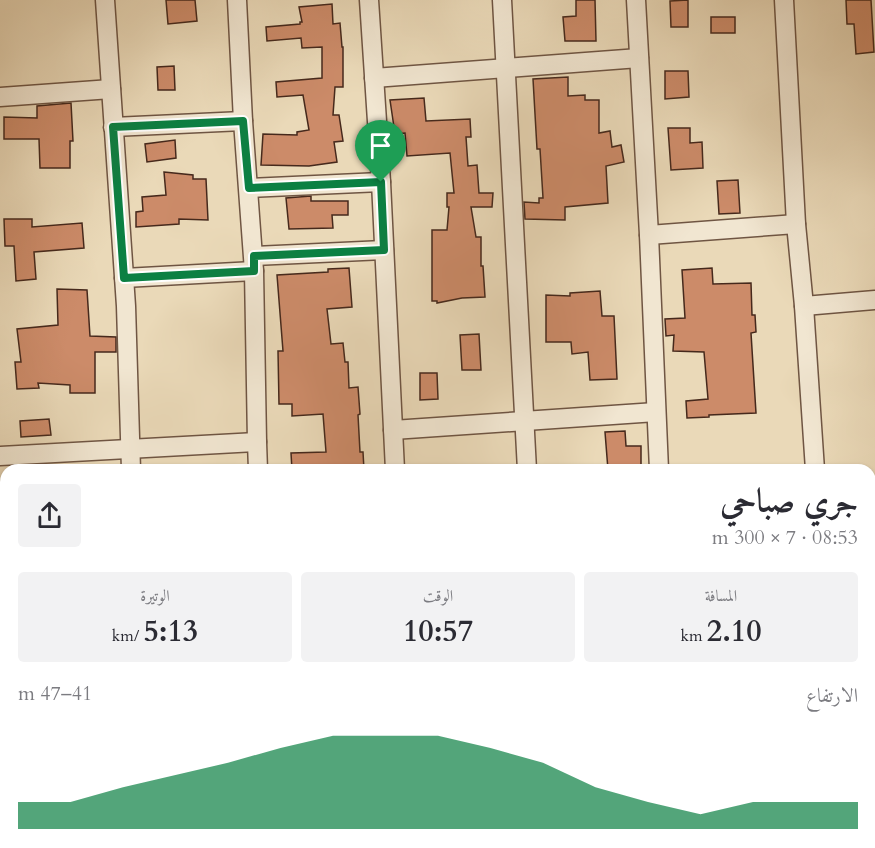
<!DOCTYPE html>
<html lang="ar">
<meta charset="utf-8">
<style>
:root{--surface:#fff;--page:#f2f2f3;--text:#2b2b33;--muted:#7c7c81;--accent:#0b8043}
body{margin:0;font-family:Cardo,Amiri,serif;background:var(--page);color:var(--text);direction:rtl;height:100vh;display:flex;flex-direction:column;font-size:22px;white-space:nowrap}
*{box-sizing:border-box;margin:0}
p{font-size:20px;color:var(--muted)}
.icon{flex:none;width:33px;height:33px;fill:none;stroke:currentColor;stroke-width:2;stroke-linecap:round;stroke-linejoin:round}
.map{position:relative;flex:1;overflow:hidden;direction:ltr}
.side{position:absolute;left:0px;top:464px;width:876px;height:386px;display:flex;flex-direction:column;background:var(--surface);border-radius:18px 18px 0 0;box-shadow:0 2px 4px #0004;direction:rtl}
.side>*{flex:none}
.pin{position:absolute;display:grid;place-items:center;width:51px;height:51px;color:#fff;margin:-62px -26px;border-radius:50% 50% 50% 0;rotate:-45deg;box-shadow:0 0 6px #0007}
.pin .icon{rotate:45deg}
.round{display:grid;place-items:center;flex:none;width:63px;height:63px;border-radius:6px;background:var(--page)}
.summary{display:flex;align-items:center;justify-content:space-between;height:102px;padding:0 18px}
h1{font-size:33px;font-weight:800;line-height:45px}
.stats{display:grid;grid-template-columns:repeat(3,1fr);gap:9px;height:102px;padding:6px 18px}
.stats div{display:grid;align-content:center;border-radius:6px;background:var(--page);text-align:center}
.stats b{font-size:30px;font-weight:800}
.stats small{font-size:16px;font-weight:400}
.stats p{font-size:16px}
.chart{height:168px;padding:12px 18px}
.chart p{display:flex;justify-content:space-between}
.chart svg{width:100%;height:108px;margin-top:6px;fill:var(--accent);opacity:.7}
.map>svg:first-child{display:block}
.building{fill:#cc8b69;stroke:#46291c;stroke-width:1.5}
.lines{fill:none;stroke-linecap:round;stroke-linejoin:round}
.minor-casing{stroke:#6f5543;stroke-width:21}
.minor{stroke:#f1e6d1;stroke-width:18}
.route-casing{stroke:#fff;stroke-width:12}
.route{stroke:#0b8043;stroke-width:8}
</style>
<div class="map">
<svg width="875" height="848" viewBox="0 0 875 848">
<rect width="100%" height="100%" fill="#ead9b8"/>
<filter id="stains"><feTurbulence type="fractalNoise" baseFrequency=".00333" numOctaves="4"/><feColorMatrix values="0 0 0 0 .2 0 0 0 0 .09 0 0 0 0 .02 0 0 0 .5 -.17"/></filter>
<radialGradient id="worn" r=".72"><stop offset=".6" stop-color="#630" stop-opacity="0"/><stop offset="1" stop-color="#630" stop-opacity=".3"/></radialGradient>
<g class="building">
<path d="M166 0H195L197 21 168 24Z"/>
<path d="M576 0H595L596 41H565L563 17 576 16Z"/>
<path d="M688 0V27H671L670 1Z"/>
<path d="M846 0H871L874 52 856 54 854 24H847Z"/>
<path d="M332 4 333 24 340 23 342 47H343V87H335L333 115H339L343 141 334 142 337 162 309 166 261 165 263 134 297 135V132L309 130 303 95 277 97 276 82 322 78V47L302 48 301 38 267 41 266 27 300 24V22H302L299 7Z"/>
<rect x="711" y="17" width="24" height="16"/>
<path d="M174 66 175 90H158L157 67Z"/>
<path d="M665 71H688L689 97 665 99Z"/>
<path d="M568 77V96L585 95V100H599V133L610 131 612 147 621 145 624 162 606 166 608 203 565 207V220L525 219 524 202 539 203V198H543L540 149H537L533 79Z"/>
<path d="M424 98 426 121 470 119 471 137H466L468 166 477 165 479 193H493L492 207H471L476 237H481V266H483L485 297 462 298 437 303V301H432V230H447L449 207H447V193H454L450 153 407 156 405 133 395 134 390 100Z"/>
<path d="M71 103 73 141H70V168H40L39 139H4V117L37 118V106Z"/>
<path d="M668 128H690V143L702 142 703 168 671 170Z"/>
<path d="M175 140 176 158 147 162 145 144Z"/>
<path d="M164 172 193 175V179H206L208 220 179 219V224L136 227V212L143 211 142 197 166 195Z"/>
<path d="M738 180 740 213 719 214 717 181Z"/>
<path d="M311 196V201H348V215H332L333 228 289 229 286 198Z"/>
<path d="M4 219H32V227L82 223 84 248 34 252 36 279 16 281 14 246H5Z"/>
<path d="M349 268 352 307 327 309 331 344 343 343 345 362H348L349 388 358 387 360 414 358 415 360 452H363L364 470H292L291 453 326 452 323 414 292 416V404H279L278 351H283L277 275 328 272V269Z"/>
<path d="M712 268 713 284 751 283 752 315H755L756 332 751 333 756 413 709 415V417L687 418 686 401 708 399 704 352 673 351 674 335 666 336 665 319 685 318 682 270Z"/>
<path d="M57 289 87 290 90 336 116 337V352H95V393H70V385L38 383 39 388 17 389 15 362H21L17 329 58 325Z"/>
<path d="M600 291 602 316H614L617 379 590 380 588 352 572 354 571 342H546V295L570 296V293Z"/>
<path d="M479 334 481 370H462L460 335Z"/>
<path d="M420 373H437L438 399 420 400Z"/>
<path d="M49 419 51 435 21 437 20 421Z"/>
<path d="M625 431 626 446H641V470H608L605 432Z"/>
</g>
<g class="lines">
<defs>
<g id="minor">
<path d="M105 0 126 306 131 470"/>
<path d="M237 0 243 121 254 271 257 442 258 470"/>
<path d="M369 0 381 182 395 470"/>
<path d="M502 0 527 470"/>
<path d="M636 0 649 235 659 470"/>
<path d="M784 0 796 224 804 306 815 470"/>
<path d="M374 78 639 58"/>
<path d="M0 97 111 89"/>
<path d="M113 127 243 121"/>
<path d="M249 188 381 182"/>
<path d="M649 235 796 224"/>
<path d="M254 256 384 250"/>
<path d="M124 278 254 271"/>
<path d="M804 306 875 300"/>
<path d="M393 430 656 412"/>
<path d="M0 456 257 442"/>
<path d="M0 591 6 691"/>
<path d="M870 658H875"/>
<path d="M0 818H6"/>
<path d="M15 843V848"/>
<path d="M148 843V848"/>
<path d="M280 843 281 848"/>
<path d="M416 843V848"/>
<path d="M548 843V848"/>
<path d="M681 843V848"/>
<path d="M841 843V848"/>
</g>
</defs>
<use href="#minor" class="minor-casing"/>
<use href="#minor" class="minor"/>
</g>
<g class="lines">
<defs>
<path id="route" d="M243 121 249 188 381 182 384 250 254 256V271L124 278 113 127Z"/>
</defs>
<use href="#route" class="route-casing"/>
<use href="#route" class="route"/>
</g>
<rect width="100%" height="100%" filter="url(#stains)"/>
<rect width="100%" height="100%" fill="url(#worn)"/>
</svg>
<div class="pin" style="left:381px;top:182px;background:#1e9e55"><svg class="icon" aria-label="arrive" viewBox="0 0 24 24"><path d="M6 21V4h12l-3 4 3 4H6"/></svg></div>
<section class="side">
<div class="summary"><div><h1>جري صباحي</h1><p>08:53 · 7 × 300 m</p></div><a class="round"><svg class="icon" aria-label="share" viewBox="0 0 24 24"><path d="M12 15V3M7 8l5-5 5 5M5 13v7h14v-7"/></svg></a></div>
<div class="stats">
<div><p>المسافة</p><b>2.10<small> km</small></b></div>
<div><p>الوقت</p><b>10:57</b></div>
<div><p>الوتيرة</p><b>5:13<small> /km</small></b></div>
</div>
<div class="chart"><p><span>الارتفاع</span>41–47 m</p>
<svg viewBox="0 0 160 44" preserveAspectRatio="none"><path d="M0 44V33L10 33L20 27L30 22L40 17L50 11L60 6L70 6L80 6L90 11L100 17L110 27L120 33L130 38L140 33L150 33L160 33V44z"/></svg>
</div>
</section>
</div>
